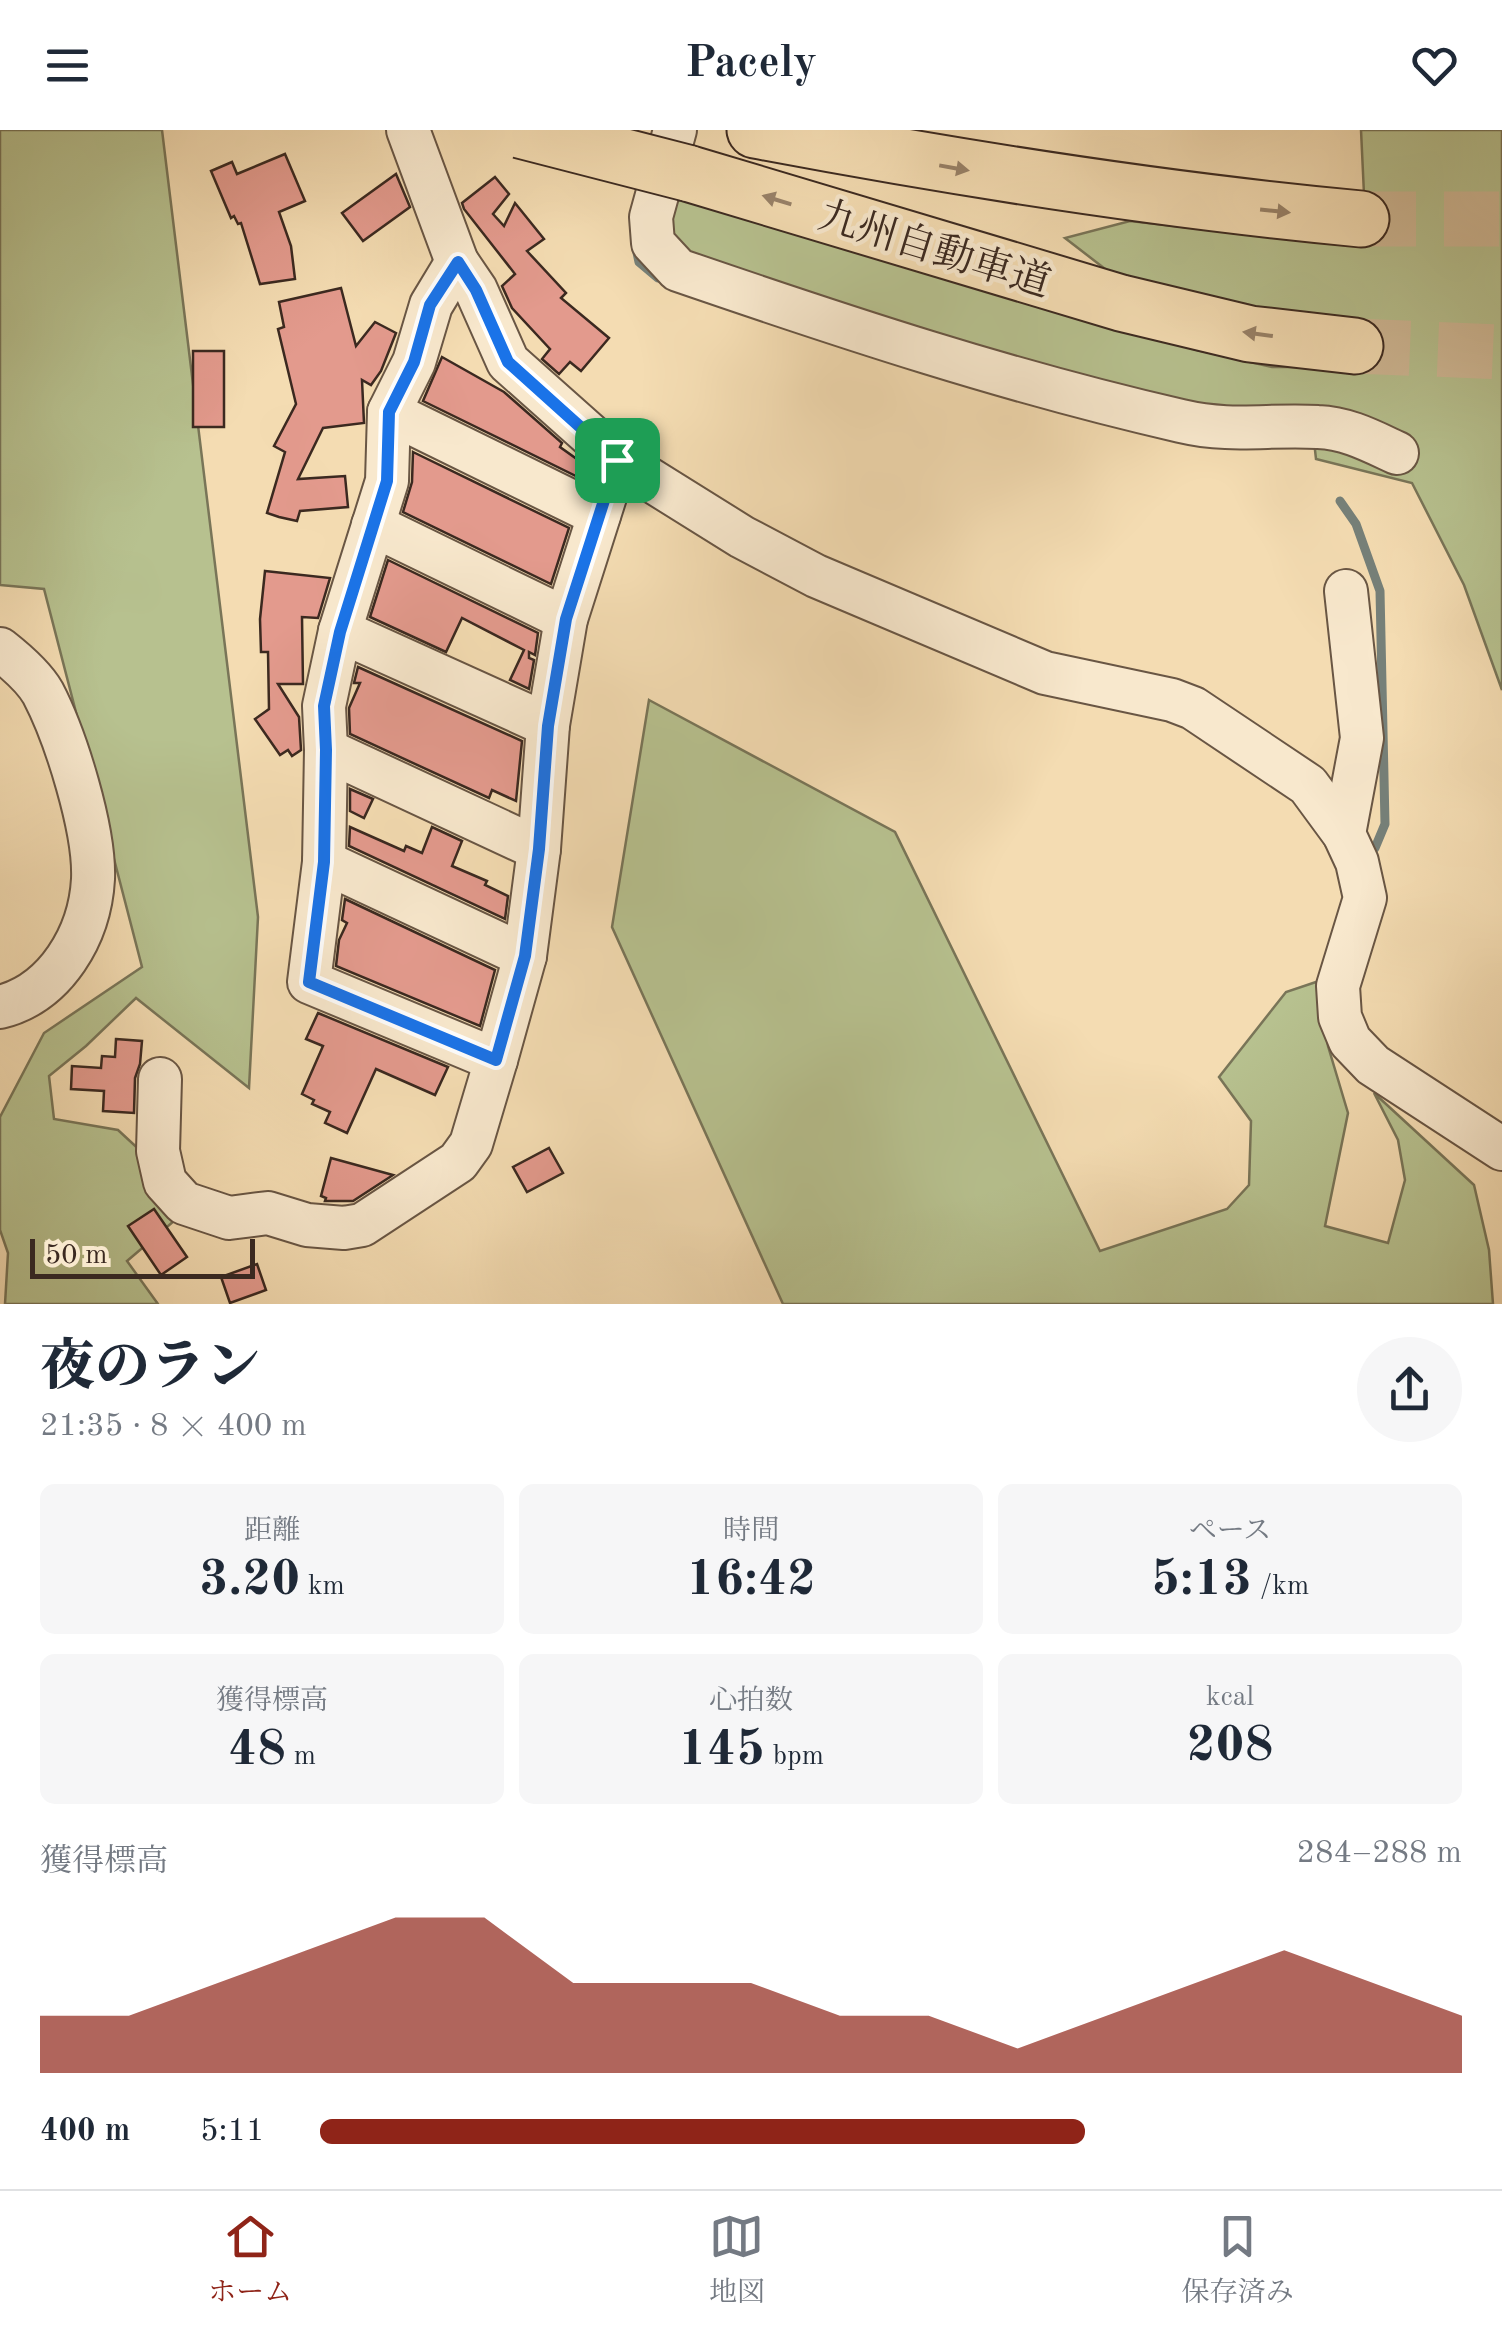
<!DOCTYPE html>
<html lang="ja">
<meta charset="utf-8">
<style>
:root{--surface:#fff;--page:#f6f6f7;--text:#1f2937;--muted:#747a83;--line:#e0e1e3;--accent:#8f2418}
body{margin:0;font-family:"Old Standard TT","Noto Serif JP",serif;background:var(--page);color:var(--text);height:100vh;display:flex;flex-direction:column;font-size:38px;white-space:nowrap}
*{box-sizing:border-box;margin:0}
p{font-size:32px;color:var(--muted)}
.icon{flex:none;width:55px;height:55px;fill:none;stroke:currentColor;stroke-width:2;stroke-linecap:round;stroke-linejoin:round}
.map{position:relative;height:1174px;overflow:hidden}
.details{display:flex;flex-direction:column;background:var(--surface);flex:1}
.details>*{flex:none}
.scale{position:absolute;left:30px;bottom:25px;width:225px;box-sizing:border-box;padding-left:10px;border:5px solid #3b2920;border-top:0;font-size:28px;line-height:35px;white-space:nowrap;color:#3b2920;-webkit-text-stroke:8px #f8e8cd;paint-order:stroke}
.pin{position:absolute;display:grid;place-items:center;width:85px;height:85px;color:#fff;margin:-42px;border-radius:20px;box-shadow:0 5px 15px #0006}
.round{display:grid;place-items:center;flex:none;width:105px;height:105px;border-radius:52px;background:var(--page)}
.headline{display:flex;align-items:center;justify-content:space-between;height:170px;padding:0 40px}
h1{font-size:55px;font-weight:800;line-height:75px}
.figures{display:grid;grid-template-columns:repeat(3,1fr);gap:15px;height:170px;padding:10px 40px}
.figures div{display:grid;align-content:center;border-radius:15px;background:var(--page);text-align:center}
.figures b{font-size:50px;font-weight:800}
.figures small{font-size:28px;font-weight:400}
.figures p{font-size:28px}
.chart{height:280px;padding:20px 40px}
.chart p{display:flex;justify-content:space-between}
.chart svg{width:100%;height:180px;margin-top:10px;fill:var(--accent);opacity:.7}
ul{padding:0 40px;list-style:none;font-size:32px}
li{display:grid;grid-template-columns:160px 120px 1fr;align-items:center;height:75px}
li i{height:25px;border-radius:12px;background:var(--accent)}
header{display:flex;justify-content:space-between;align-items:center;height:130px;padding:0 40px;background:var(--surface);font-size:45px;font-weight:800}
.tab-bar{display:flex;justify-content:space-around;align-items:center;height:140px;border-top:2px solid var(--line);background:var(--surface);font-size:28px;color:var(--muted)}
.tab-bar a{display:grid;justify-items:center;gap:5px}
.tab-bar .current{color:var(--accent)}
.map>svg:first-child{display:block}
.green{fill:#b7c18f;stroke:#797558;stroke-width:2.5}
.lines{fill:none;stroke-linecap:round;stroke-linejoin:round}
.stream{stroke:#768079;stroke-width:9}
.building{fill:#e39a8d;stroke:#3b2920;stroke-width:2.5}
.highway-tunnel{stroke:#cfb895;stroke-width:55;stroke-dasharray:55 28;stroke-linecap:butt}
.minor-casing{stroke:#695644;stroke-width:46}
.highway-casing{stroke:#3b2920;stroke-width:59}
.minor{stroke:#f8e8cd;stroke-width:42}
.highway{stroke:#f4dcb2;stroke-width:55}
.highway-bridge-casing{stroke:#3b2920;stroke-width:59;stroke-linecap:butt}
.highway-bridge{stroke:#f4dcb2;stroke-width:55}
.oneway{fill:#988269}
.route-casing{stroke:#fff;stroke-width:20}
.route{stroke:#1a73e8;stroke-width:12}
.labels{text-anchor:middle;stroke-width:9;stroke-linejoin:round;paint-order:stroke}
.street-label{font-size:40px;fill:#3b2920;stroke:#f8e8cd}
</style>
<header><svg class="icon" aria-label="menu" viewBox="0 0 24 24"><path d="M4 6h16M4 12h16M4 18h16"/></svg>Pacely<svg class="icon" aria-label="heart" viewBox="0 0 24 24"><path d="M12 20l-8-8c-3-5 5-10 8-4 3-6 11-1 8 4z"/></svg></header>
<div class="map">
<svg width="1502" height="1174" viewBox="0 0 1502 1174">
<rect width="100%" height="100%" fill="#f4dcb2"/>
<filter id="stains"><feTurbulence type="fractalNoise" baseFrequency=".002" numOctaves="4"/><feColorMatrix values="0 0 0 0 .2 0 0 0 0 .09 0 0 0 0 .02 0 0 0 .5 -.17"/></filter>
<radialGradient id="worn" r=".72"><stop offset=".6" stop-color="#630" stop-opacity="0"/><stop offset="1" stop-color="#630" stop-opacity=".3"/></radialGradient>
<g class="green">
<path d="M0 0H162L258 787 249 958 136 868 86 916 49 946 54 989 118 1000 170 1048 174 1091 127 1131 158 1174H5L8 1123 0 1100V987L44 903 142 837 44 459 0 455Z"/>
<path d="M1361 0H1502V560L1464 455 1412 353 1316 329 1311 284 1216 289 679 128 666 110 669 65 1197 220 1272 237H1359L1200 169 1122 152 1065 108 1130 91 1236 103 1364 64Z"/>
<path d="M649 570 895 702 1100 1121 1227 1079 1249 1055 1251 991 1219 947 1286 862 1319 851 1328 916 1348 983 1325 1096 1388 1113 1405 1050 1398 1010 1374 963 1474 1055 1489 1120 1493 1174H783L612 797Z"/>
</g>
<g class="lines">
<g class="stream">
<path d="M636 118 639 132 658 148"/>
<path d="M1340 371 1356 394 1380 461 1385 694 1375 718"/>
</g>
</g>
<g class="building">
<path d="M285 24 305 71 279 82 291 116 295 149 260 154 241 93 238 94 234 86 231 88 211 41 232 32 237 44Z"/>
<path d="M396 44 410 77 363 111 342 83Z"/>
<path d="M495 47 509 64 493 84 504 96 515 73 544 109 527 121 566 163 561 168 609 208 581 241 570 232 559 244 542 229 550 219 512 178 502 156 515 144 464 79 462 73Z"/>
<path d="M341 158 356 216 375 192 396 203 381 241 371 255 362 250 364 293 323 298 298 349 345 346 348 377 300 381 297 391 279 387 267 383 285 322 274 316 296 274 278 199 284 197 279 172Z"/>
<rect x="193" y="221" width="31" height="76"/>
<path d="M442 227 504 262 562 313 560 317 588 337 584 350 423 271Z"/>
<path d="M413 322 569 398 551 454 403 382 412 352Z"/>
<path d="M388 430 538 503 535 525 529 522V528L534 530 529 559 510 550 524 520 462 488 446 522 370 487Z"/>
<path d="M265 441 330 448 318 488 302 487 303 554H278L299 587 301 620 292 626 288 620 280 625 255 589 269 579 268 522H261L260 489Z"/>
<path d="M358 537 522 611 516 671 492 660 489 668 350 604 349 578 360 553H354Z"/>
<path d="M350 659 373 669 364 688 350 681Z"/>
<path d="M350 697 404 721 406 716 422 723 432 697 462 711 452 736 487 751 485 755 508 766 505 789 349 716Z"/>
<path d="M345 769 495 840 480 896 336 836 339 810 347 793 342 790Z"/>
<path d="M318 883 448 937 435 965 376 939 347 1003 325 993 330 982 312 974 314 970 302 964 323 916 306 909Z"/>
<path d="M116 909 142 911 140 934 135 948 134 983 103 981 104 961 71 959 72 936 101 938 102 926 115 927Z"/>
<path d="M549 1018 563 1043 527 1062 513 1037Z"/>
<path d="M331 1028 393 1045 353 1071H325L326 1068 321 1066Z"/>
<path d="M154 1079 187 1127 161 1145 128 1096Z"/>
<path d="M257 1134 266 1160 230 1173 221 1147Z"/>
</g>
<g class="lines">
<g class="highway-tunnel">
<path d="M1361 89H1502"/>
<path d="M1355 216 1502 222"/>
</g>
<defs>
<g id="minor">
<path d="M408 0 457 132 476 160 508 232 617 329 742 407 816 446 1045 543 1172 570 1193 578 1308 655 1344 704 1357 732 1365 768 1338 856 1340 887 1350 911 1373 935 1502 1019"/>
<path d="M675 0 651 87 653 113 678 140C844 197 1010 252 1181 291 1232 303 1268 294 1318 297 1347 298 1371 311 1397 323"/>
<path d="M457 132 431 175 414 232 389 282 387 351 340 501 324 576 326 620 324 732 309 852 496 930 525 826 539 719 548 595 566 489 617 329"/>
<path d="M389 282 599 385"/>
<path d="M373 395 566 489"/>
<path d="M340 501 548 595"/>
<path d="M0 519C14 530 34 547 43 563 66 607 95 700 93 749 90 805 56 863 0 877"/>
<path d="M326 620 539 719"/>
<path d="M1344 704 1362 608 1346 461"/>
<path d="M324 732 525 826"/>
<path d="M160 949 158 1021 165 1052 184 1073 229 1088 268 1083 307 1095 344 1098 362 1095 458 1032 471 1014 496 930"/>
</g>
<g id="highway">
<path d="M755 0C956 38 1157 70 1361 89"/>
<path d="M687 43 1121 173 1250 204 1355 216"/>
</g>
</defs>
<use href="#minor" class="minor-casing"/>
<use href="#highway" class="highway-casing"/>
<use href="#minor" class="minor"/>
<use href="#highway" class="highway"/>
<defs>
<path id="highway-bridge" d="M520 0 687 43"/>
</defs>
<use href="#highway-bridge" class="highway-bridge-casing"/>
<use href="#highway-bridge" class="highway-bridge"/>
</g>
<defs><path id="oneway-solid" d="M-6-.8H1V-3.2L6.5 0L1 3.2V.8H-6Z" transform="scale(2.5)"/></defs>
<g class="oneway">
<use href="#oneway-solid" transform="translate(954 38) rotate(10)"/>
<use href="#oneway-solid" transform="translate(777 70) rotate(-163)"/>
<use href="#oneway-solid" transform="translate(1275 81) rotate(6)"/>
<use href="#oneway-solid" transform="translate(1258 204) rotate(-172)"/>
</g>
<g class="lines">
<defs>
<path id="route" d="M458 132 476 160 508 232 617 330 566 489 548 596 539 719 525 826 496 930 309 852 324 732 326 620 324 576 340 502 387 351 389 282 414 232 430 175Z"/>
</defs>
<use href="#route" class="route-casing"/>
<use href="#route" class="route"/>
</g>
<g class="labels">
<g class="street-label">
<text transform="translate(935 118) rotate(17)" y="14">九州自動車道</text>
</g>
</g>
<rect width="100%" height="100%" filter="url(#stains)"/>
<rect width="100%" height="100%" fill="url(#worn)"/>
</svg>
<div class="scale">50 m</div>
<div class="pin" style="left:617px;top:330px;background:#1e9e55"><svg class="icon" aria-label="arrive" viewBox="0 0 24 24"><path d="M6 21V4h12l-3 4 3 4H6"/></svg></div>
</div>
<section class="details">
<div class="headline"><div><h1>夜のラン</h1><p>21:35 · 8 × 400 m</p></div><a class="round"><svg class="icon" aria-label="share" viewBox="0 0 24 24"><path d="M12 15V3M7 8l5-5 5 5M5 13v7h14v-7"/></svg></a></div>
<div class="figures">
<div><p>距離</p><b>3.20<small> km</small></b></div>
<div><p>時間</p><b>16:42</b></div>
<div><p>ペース</p><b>5:13<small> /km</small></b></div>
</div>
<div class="figures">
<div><p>獲得標高</p><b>48<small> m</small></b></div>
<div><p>心拍数</p><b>145<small> bpm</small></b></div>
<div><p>kcal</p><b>208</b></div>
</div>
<div class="chart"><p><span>獲得標高</span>284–288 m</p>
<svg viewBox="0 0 160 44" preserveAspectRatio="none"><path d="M0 44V30L10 30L20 22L30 14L40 6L50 6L60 22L70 22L80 22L90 30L100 30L110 38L120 30L130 22L140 14L150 22L160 30V44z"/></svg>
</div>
<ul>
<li><b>400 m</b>5:11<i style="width:67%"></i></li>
</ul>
</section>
<nav class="tab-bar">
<a class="current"><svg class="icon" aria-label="home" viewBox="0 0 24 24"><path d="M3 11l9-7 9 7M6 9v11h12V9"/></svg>ホーム</a>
<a><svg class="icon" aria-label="map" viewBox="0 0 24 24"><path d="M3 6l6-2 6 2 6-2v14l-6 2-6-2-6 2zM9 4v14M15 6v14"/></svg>地図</a>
<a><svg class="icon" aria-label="saved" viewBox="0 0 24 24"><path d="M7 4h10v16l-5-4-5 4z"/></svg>保存済み</a>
</nav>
